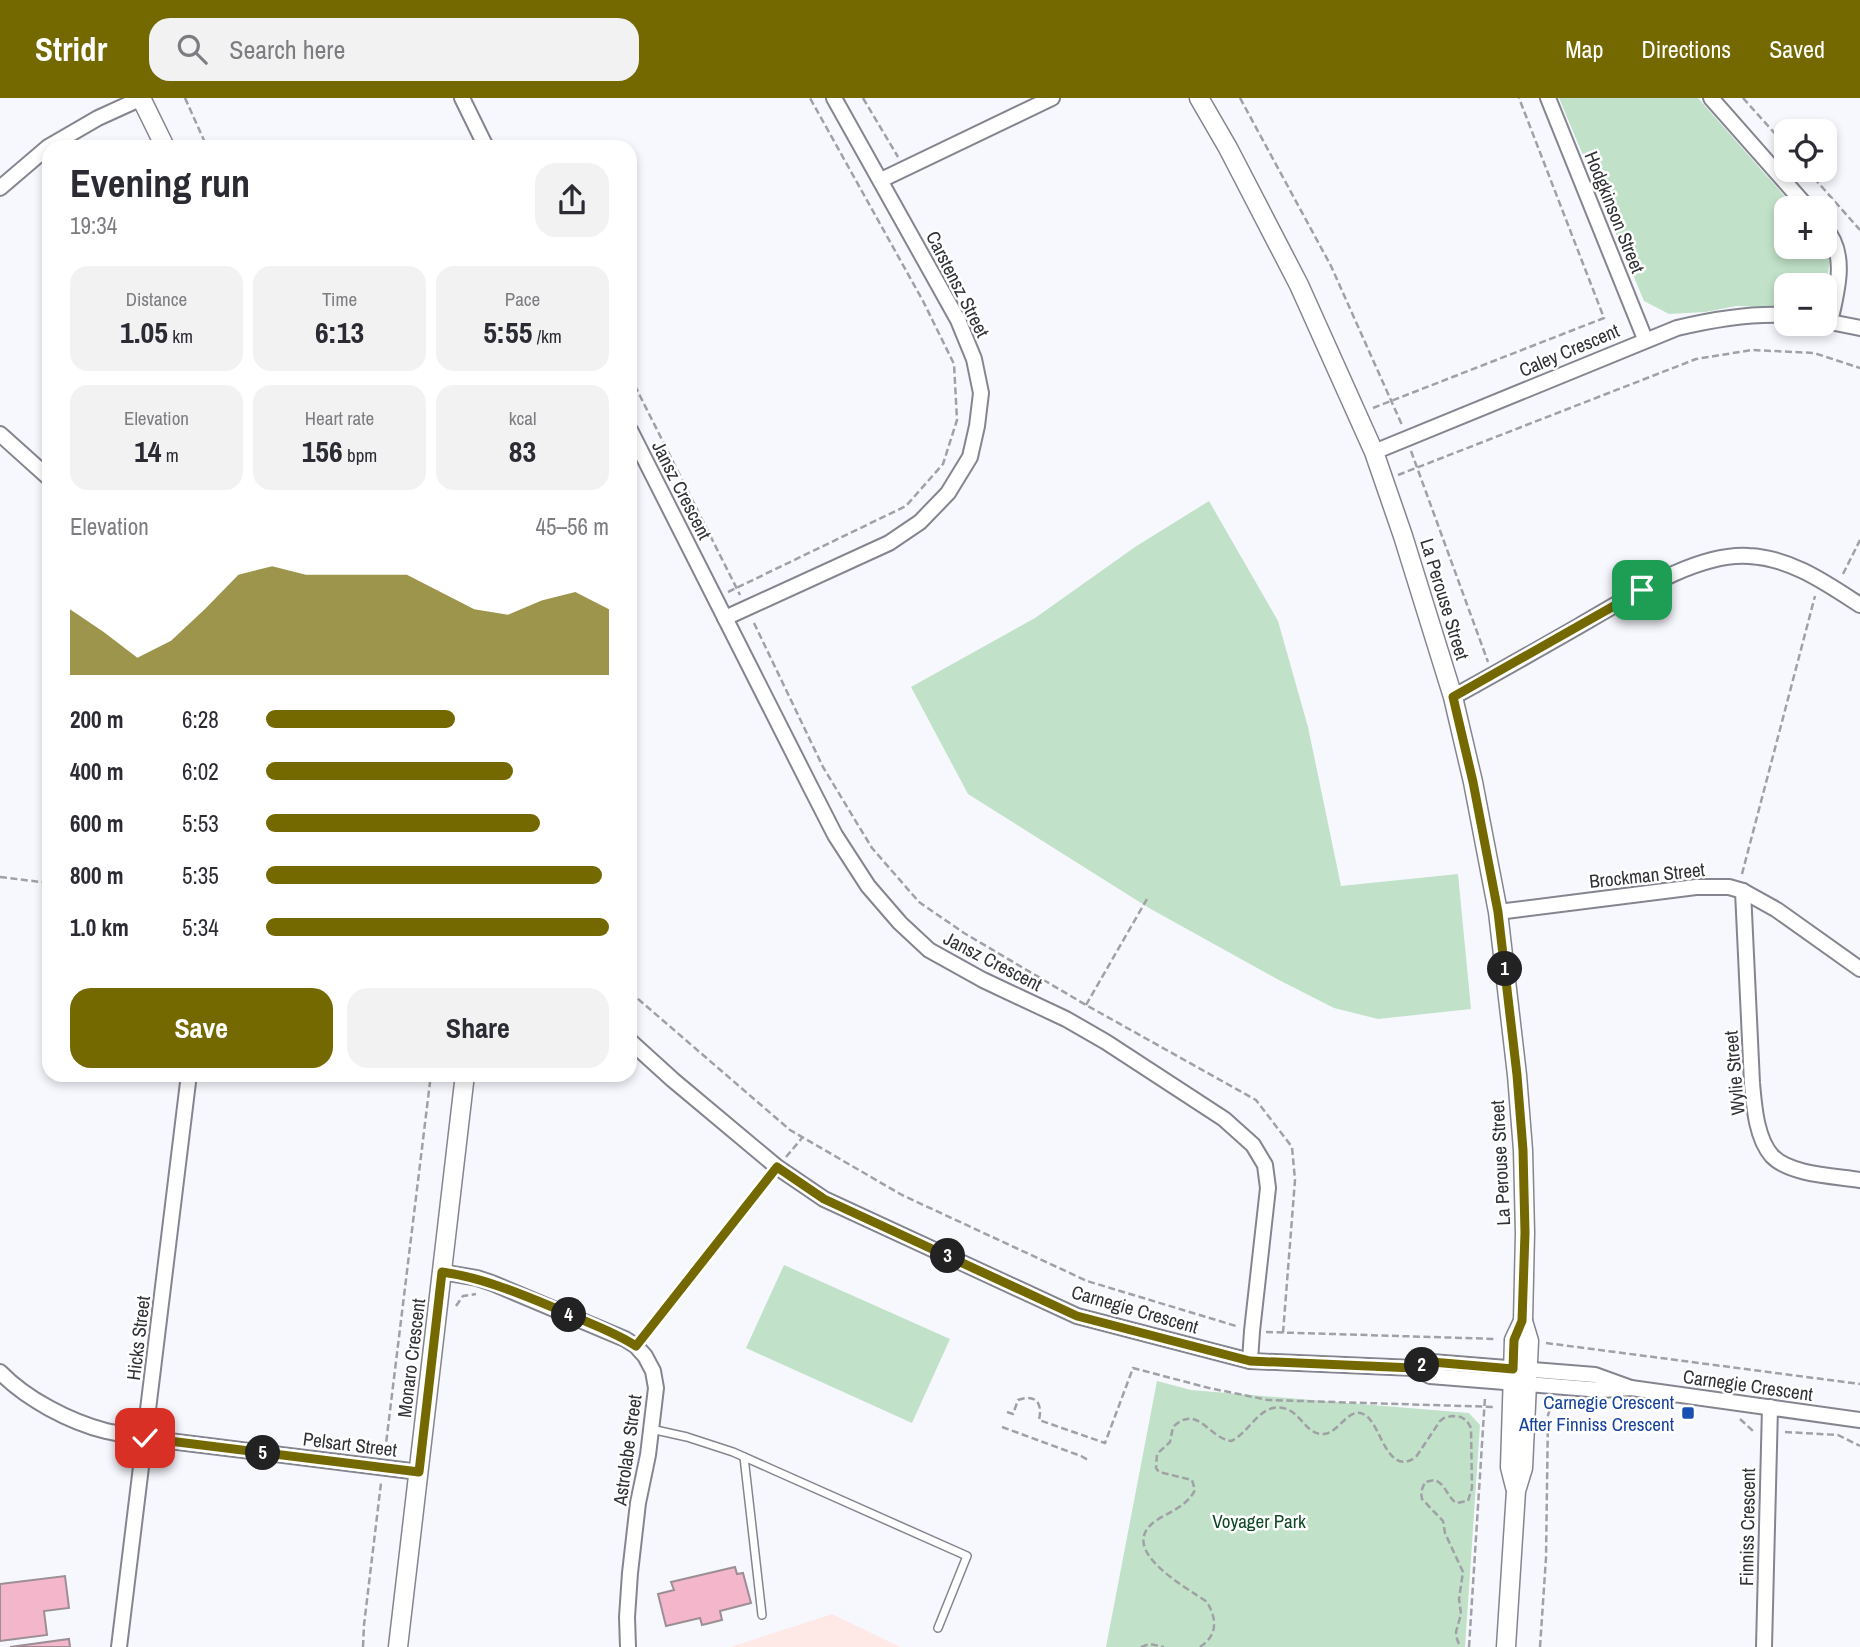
<!DOCTYPE html>
<meta charset="utf-8">
<style>
:root{--surface:#fff;--page:#f2f2f3;--text:#2b2b33;--muted:#7c7c81;--accent:#746900}
body{margin:0;font-family:"Archivo Narrow",sans-serif;background:var(--page);color:var(--text);height:100vh;display:flex;flex-direction:column;font-size:26px;white-space:nowrap}
*{box-sizing:border-box;margin:0}
p{font-size:23px;color:var(--muted)}
.icon{flex:none;width:38px;height:38px;fill:none;stroke:currentColor;stroke-width:2;stroke-linecap:round;stroke-linejoin:round}
.map{position:relative;flex:1;overflow:hidden}
.drawer{position:absolute;left:42px;top:42px;width:595px;height:942px;display:flex;flex-direction:column;background:var(--surface);border-radius:21px;box-shadow:0 4px 10px #0003}
.drawer>*{flex:none}
.controls{position:absolute;left:1774px;top:21px;display:grid;gap:14px}
.controls a{display:grid;place-items:center;width:63px;height:63px;border-radius:14px;background:var(--surface);box-shadow:0 4px 10px #0003;font-size:35px}
.pin{position:absolute;display:grid;place-items:center;width:60px;height:60px;color:#fff;margin:-30px;border-radius:14px;box-shadow:0 4px 10px #0006}
.km{position:absolute;width:35px;height:35px;margin:-18px;border-radius:50%;background:#222;color:#fff;font-size:19px;line-height:35px;text-align:center}
.round{display:grid;place-items:center;flex:none;width:74px;height:74px;border-radius:21px;background:var(--page)}
.head{display:flex;align-items:center;justify-content:space-between;height:119px;padding:0 28px}
h1{font-size:38px;font-weight:700;line-height:52px}
.stats{display:grid;grid-template-columns:repeat(3,1fr);gap:10px;height:119px;padding:7px 28px}
.stats div{display:grid;align-content:center;border-radius:18px;background:var(--page);text-align:center}
.stats b{font-size:30px;font-weight:700}
.stats small{font-size:19px;font-weight:400}
.stats p{font-size:19px}
.chart{height:196px;padding:14px 28px}
.chart p{display:flex;justify-content:space-between}
.chart svg{width:100%;height:126px;margin-top:7px;fill:var(--accent);opacity:.7}
.cta{display:flex;gap:14px;margin-top:auto;padding:14px 28px}
.cta a{flex:1;height:80px;border-radius:21px;background:var(--accent);color:#fff;font-size:28px;font-weight:700;line-height:80px;text-align:center}
.cta a+a{background:var(--page);color:var(--text)}
ul{padding:0 28px;list-style:none;font-size:23px}
li{display:grid;grid-template-columns:112px 84px 1fr;align-items:center;height:52px}
li i{height:18px;border-radius:9px;background:var(--accent)}
header{display:flex;align-items:center;gap:42px;box-sizing:border-box;height:98px;padding:0 35px;background:var(--accent);color:#fff}
header strong{font-size:33px}
nav{display:flex;gap:38px;margin-inline-start:auto;font-size:24px}
.search{width:490px;height:63px;background:var(--page);display:flex;align-items:center;gap:18px;box-sizing:border-box;padding:0 24px;border-radius:21px;color:var(--muted);font-size:26px}
.map>svg:first-child{display:block}
.education{fill:#fee9e6}
.green{fill:#c1e1c8}
.building{fill:#f3b6ca;stroke:#9b8f93;stroke-width:2}
.lines{fill:none;stroke-linecap:round;stroke-linejoin:round}
.service-casing{stroke:#84858f;stroke-width:10}
.minor-casing{stroke:#84858f;stroke-width:18}
.tertiary-casing{stroke:#84858f;stroke-width:21}
.path{stroke:#a0a1a6;stroke-width:2.5;stroke-dasharray:7 3.5;stroke-linecap:butt}
.service{stroke:#fff;stroke-width:7}
.minor{stroke:#fff;stroke-width:14}
.tertiary{stroke:#fff;stroke-width:18}
.route-casing{stroke:#fff;stroke-width:14}
.route{stroke:#746900;stroke-width:9}
.transit-dot{fill:#1a4fb4;stroke:#fff;stroke-width:2.5}
.labels{text-anchor:middle;stroke-width:5;stroke-linejoin:round;paint-order:stroke}
.street-label{font-size:19px;fill:#313236;stroke:#fff}
.transit-label{font-size:19px;fill:#164399;stroke:#fff;text-anchor:end}
.park-label{font-size:19px;fill:#0e4824;stroke:#fff}
</style>
<header>
<strong>Stridr</strong>
<div class="search"><svg class="icon" aria-label="search" viewBox="0 0 24 24"><circle cx="10" cy="10" r="6"/><path d="M15 15l6 6"/></svg>Search here</div>
<nav><a>Map</a><a>Directions</a><a>Saved</a></nav>
</header>
<div class="map">
<svg width="1860" height="1549" viewBox="0 0 1860 1549">
<rect width="100%" height="100%" fill="#f7f8fe"/>
<path class="education" d="M832 1516 900 1549H731Z"/>
<g class="green">
<path d="M1559 0H1698L1795 110H1787V149H1824L1830 161 1826 189 1825 187H1787V209H1781L1736 208 1705 214 1669 216 1644 203Z"/>
<path d="M1209 403 1278 523 1308 629 1341 788 1458 776 1471 911 1378 921 1334 910 1277 881 1149 810 968 696 911 589 1035 520 1135 449Z"/>
<path d="M784 1167 950 1241 912 1325 746 1250Z"/>
<path d="M1157 1283 1191 1292 1469 1315 1480 1327 1465 1549H1106Z"/>
</g>
<g class="building">
<path d="M735 1469 737 1476 743 1475 751 1505 720 1513 722 1522 702 1527 700 1520 666 1528 658 1496 674 1492 671 1484Z"/>
<path d="M65 1478 69 1510 44 1513 47 1537 0 1543V1486Z"/>
<path d="M69 1541 70 1549H10Z"/>
</g>
<g class="lines">
<defs>
<g id="service">
<path d="M651 1331 687 1339 733 1354 967 1458 938 1530"/>
<path d="M744 1359 762 1517"/>
</g>
<g id="minor">
<path d="M462 0 486 49"/>
<path d="M1548 0 1645 241"/>
<path d="M1711 0 1808 110"/>
<path d="M881 82 1052 0"/>
<path d="M0 90 48 49 98 20 142 0"/>
<path d="M1825 130C1848 156 1837 193 1830 224"/>
<path d="M1825 223 1860 230"/>
<path d="M630 332 812 692 835 737 868 788 900 825 929 852 983 882 1066 921 1106 944 1224 1021 1253 1047 1265 1067 1268 1090 1252 1233 1250 1263"/>
<path d="M0 336 49 380"/>
<path d="M1374 354 1677 230C1714 221 1749 215 1787 217"/>
<path d="M725 520 889 445 920 424 948 395 970 359 977 328 981 295 974 261 958 222 834 0"/>
<path d="M1453 599C1495 576 1537 552 1579 528 1625 502 1695 454 1749 458 1791 460 1826 485 1860 507"/>
<path d="M1743 793 1752 985C1754 1007 1756 1040 1772 1058 1790 1077 1835 1078 1860 1082"/>
<path d="M1498 814 1696 789H1729L1743 793 1777 812 1860 871"/>
<path d="M630 943 673 982 777 1069 824 1101 1077 1218 1250 1263 1414 1270 1432 1264 1595 1277 1631 1290"/>
<path d="M442 1174 477 1180 492 1185 625 1241 636 1248 645 1258 653 1273 656 1290 648 1357 638 1405 630 1475 627 1519 628 1549"/>
<path d="M1414 1270 1430 1278 1602 1292 1631 1290 1860 1322"/>
<path d="M0 1274C26 1301 70 1324 106 1333 119 1336 132 1337 145 1340L419 1374"/>
<path d="M119 1549 189 976"/>
<path d="M1764 1549 1770 1309"/>
</g>
<g id="tertiary">
<path d="M141 0 165 49"/>
<path d="M1199 0 1228 50 1299 187 1374 354 1403 438 1453 599 1473 684 1498 814 1517 977 1523 1052 1525 1135 1523 1223 1529 1243 1523 1370 1516 1393 1506 1549"/>
<path d="M1515 1389 1510 1369 1514 1242 1523 1223"/>
<path d="M398 1549 465 976"/>
</g>
</defs>
<use href="#service" class="service-casing"/>
<use href="#minor" class="minor-casing"/>
<use href="#tertiary" class="tertiary-casing"/>
<g class="path">
<path d="M185 0 207 49"/>
<path d="M863 0 898 59"/>
<path d="M1240 0 1331 168 1402 327"/>
<path d="M1743 0 1787 49"/>
<path d="M1807 72 1860 132"/>
<path d="M630 278 740 497"/>
<path d="M1373 310 1604 220 1519 0"/>
<path d="M1411 353 1488 564"/>
<path d="M1398 377 1696 261 1752 252 1814 255 1860 270"/>
<path d="M1843 476 1860 442"/>
<path d="M728 494 906 408 943 366 957 322 954 266 923 203 810 0"/>
<path d="M754 525 823 669 872 750 919 804 964 835 1086 907 1256 1002 1292 1049 1295 1082 1283 1235"/>
<path d="M1742 776 1815 498"/>
<path d="M0 779 49 785"/>
<path d="M630 894 790 1032 902 1097 1087 1183 1236 1228"/>
<path d="M1086 907 1147 801"/>
<path d="M786 1059 802 1040"/>
<path d="M456 1208 463 1198 476 1196"/>
<path d="M1266 1234 1497 1241"/>
<path d="M644 1237 769 1080"/>
<path d="M1546 1245 1860 1286"/>
<path d="M1007 1314 1013 1316 1018 1302C1035 1296 1043 1304 1039 1322L1105 1345 1133 1270 1209 1290 1268 1302 1496 1309"/>
<path d="M1740 1321 1753 1333"/>
<path d="M1002 1329 1081 1358 1090 1363"/>
<path d="M1785 1334 1838 1337 1860 1348"/>
<path d="M385 1354 431 976"/>
<path d="M363 1549 364 1527 381 1385"/>
<path d="M1141 1549 1150 1546 1164 1549"/>
<path d="M1200 1549C1218 1537 1217 1521 1207 1504 1188 1490 1113 1451 1157 1422 1171 1413 1187 1408 1195 1392L1192 1382 1159 1374 1156 1370 1157 1356 1170 1344 1173 1329C1198 1305 1208 1340 1231 1343 1247 1336 1256 1314 1273 1310 1300 1305 1303 1338 1324 1336 1339 1335 1349 1307 1365 1317 1381 1326 1387 1380 1416 1359L1440 1323 1444 1320 1452 1318 1461 1319 1467 1323 1471 1330 1472 1390 1468 1403 1456 1405C1447 1398 1446 1387 1435 1382L1425 1384 1421 1394 1422 1401 1443 1423 1445 1435 1463 1474 1459 1501 1461 1516 1456 1534 1457 1541 1460 1549"/>
<path d="M1469 1549 1485 1299"/>
<path d="M1540 1549 1546 1460 1548 1317 1553 1303"/>
</g>
<use href="#service" class="service"/>
<use href="#minor" class="minor"/>
<use href="#tertiary" class="tertiary"/>
</g>
<g class="lines">
<defs>
<path id="route" d="M145 1340 419 1374 442 1174C486 1180 525 1198 567 1215 590 1226 615 1234 636 1248L777 1069 824 1101 1077 1218 1250 1263 1414 1270 1432 1264 1513 1271 1514 1242 1522 1223 1525 1135 1523 1052 1517 977 1498 814 1473 684 1453 599 1642 492"/>
</defs>
<use href="#route" class="route-casing"/>
<use href="#route" class="route"/>
</g>
<rect class="transit-dot" x="1681" y="1308" width="14" height="14" rx="3.5"/>
<g class="labels">
<g class="street-label">
<text transform="translate(1615 114) rotate(68)" y="7">Hodgkinson Street</text>
<text transform="translate(958 186) rotate(63)" y="7">Carstensz Street</text>
<text transform="translate(1569 252) rotate(-23)" y="7">Caley Crescent</text>
<text transform="translate(682 392) rotate(63)" y="7">Jansz Crescent</text>
<text transform="translate(1445 501) rotate(73)" y="7">La Perouse Street</text>
<text transform="translate(1647 777) rotate(-6)" y="7">Brockman Street</text>
<text transform="translate(993 863) rotate(27)" y="7">Jansz Crescent</text>
<text transform="translate(1734 975) rotate(-95)" y="7">Wylie Street</text>
<text transform="translate(1500 1065) rotate(-93)" y="7">La Perouse Street</text>
<text transform="translate(1135 1211) rotate(16)" y="7">Carnegie Crescent</text>
<text transform="translate(138 1240) rotate(-83)" y="7">Hicks Street</text>
<text transform="translate(411 1260) rotate(-83)" y="7">Monaro Crescent</text>
<text transform="translate(1748 1287) rotate(8)" y="7">Carnegie Crescent</text>
<text transform="translate(350 1346) rotate(7)" y="7">Pelsart Street</text>
<text transform="translate(627 1352) rotate(-82)" y="7">Astrolabe Street</text>
<text transform="translate(1747 1429) rotate(-89)" y="7">Finniss Crescent</text>
</g>
<g class="transit-label">
<text x="1674" y="1311">Carnegie Crescent<tspan x="1674" dy="22">After Finniss Crescent</tspan></text>
</g>
<g class="park-label">
<text x="1259" y="1430">Voyager Park</text>
</g>
</g>
</svg>
<div class="controls">
<a><svg class="icon" aria-label="locate" viewBox="0 0 24 24"><circle cx="12" cy="12" r="6"/><path d="M12 2v4M12 18v4M2 12h4M18 12h4"/></svg></a>
<a>+</a>
<a>−</a>
</div>
<div class="pin" style="left:1642px;top:492px;background:#1e9e55"><svg class="icon" aria-label="arrive" viewBox="0 0 24 24"><path d="M6 21V4h12l-3 4 3 4H6"/></svg></div>
<div class="pin" style="left:145px;top:1340px;background:#d93025"><svg class="icon" aria-label="check" viewBox="0 0 24 24"><path d="M5 12l5 5 9-10"/></svg></div>
<b class="km" style="left:1505px;top:871px">1</b>
<b class="km" style="left:1422px;top:1267px">2</b>
<b class="km" style="left:948px;top:1158px">3</b>
<b class="km" style="left:569px;top:1217px">4</b>
<b class="km" style="left:263px;top:1355px">5</b>
<section class="drawer">
<div class="head"><div><h1>Evening run</h1><p>19:34</p></div><a class="round"><svg class="icon" aria-label="share" viewBox="0 0 24 24"><path d="M12 15V3M7 8l5-5 5 5M5 13v7h14v-7"/></svg></a></div>
<div class="stats">
<div><p>Distance</p><b>1.05<small> km</small></b></div>
<div><p>Time</p><b>6:13</b></div>
<div><p>Pace</p><b>5:55<small> /km</small></b></div>
</div>
<div class="stats">
<div><p>Elevation</p><b>14<small> m</small></b></div>
<div><p>Heart rate</p><b>156<small> bpm</small></b></div>
<div><p>kcal</p><b>83</b></div>
</div>
<div class="chart"><p><span>Elevation</span>45–56 m</p>
<svg viewBox="0 0 160 44" preserveAspectRatio="none"><path d="M0 44V21L10 29L20 38L30 32L40 21L50 9L60 6L70 9L80 9L90 9L100 9L110 15L120 21L130 23L140 18L150 15L160 21V44z"/></svg>
</div>
<ul>
<li><b>200 m</b>6:28<i style="width:55%"></i></li>
<li><b>400 m</b>6:02<i style="width:72%"></i></li>
<li><b>600 m</b>5:53<i style="width:80%"></i></li>
<li><b>800 m</b>5:35<i style="width:98%"></i></li>
<li><b>1.0 km</b>5:34<i style="width:100%"></i></li>
</ul>
<div class="cta"><a>Save</a><a>Share</a></div>
</section>
</div>
